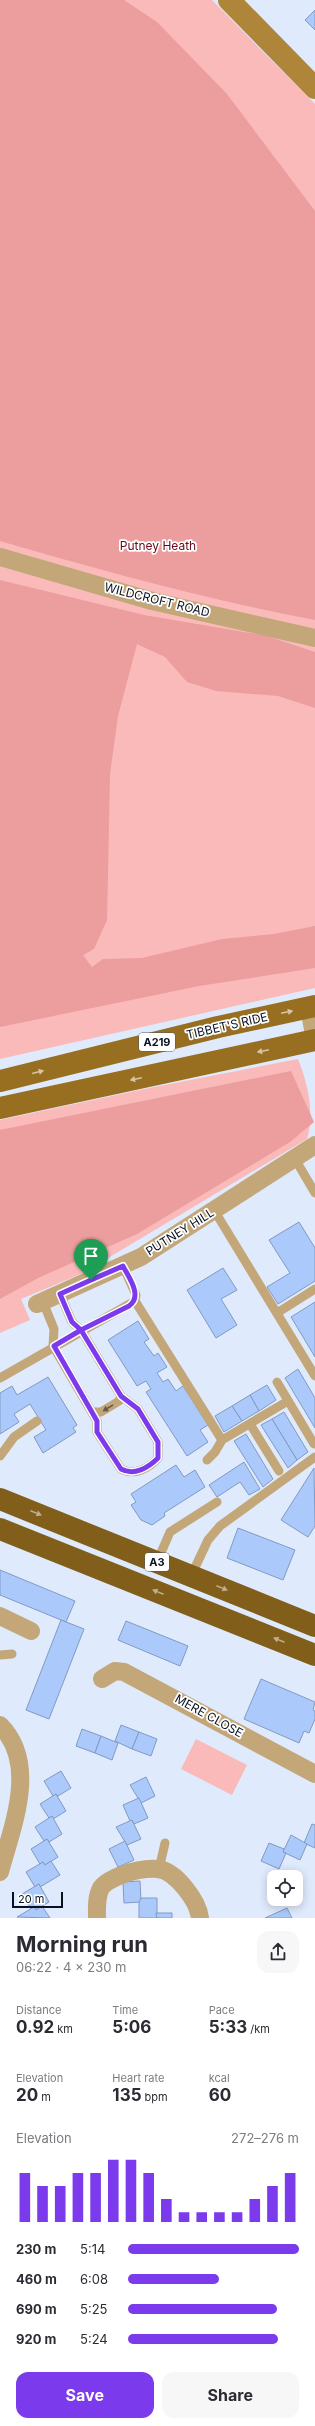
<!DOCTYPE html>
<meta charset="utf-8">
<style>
:root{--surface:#fff;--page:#f7f7f7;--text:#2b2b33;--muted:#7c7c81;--accent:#7c3aed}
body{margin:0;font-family:Inter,sans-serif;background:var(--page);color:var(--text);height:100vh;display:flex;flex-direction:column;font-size:15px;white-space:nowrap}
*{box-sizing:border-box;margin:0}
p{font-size:13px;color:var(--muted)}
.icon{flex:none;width:22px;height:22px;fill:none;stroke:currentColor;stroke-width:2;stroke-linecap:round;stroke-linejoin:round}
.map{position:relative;height:1918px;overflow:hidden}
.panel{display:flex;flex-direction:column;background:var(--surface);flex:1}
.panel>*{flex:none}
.buttons{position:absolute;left:267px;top:1870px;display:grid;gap:8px}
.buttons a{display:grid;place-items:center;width:36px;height:36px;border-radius:8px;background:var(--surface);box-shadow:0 2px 10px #0003;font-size:20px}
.scale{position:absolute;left:12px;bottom:10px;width:51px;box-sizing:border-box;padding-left:4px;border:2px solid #091221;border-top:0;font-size:11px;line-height:14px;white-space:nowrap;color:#091221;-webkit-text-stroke:3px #fff;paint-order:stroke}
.pin{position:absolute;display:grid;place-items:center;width:34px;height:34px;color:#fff;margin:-41px -17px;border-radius:50% 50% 50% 0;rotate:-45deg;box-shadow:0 0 4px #0007}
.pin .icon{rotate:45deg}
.round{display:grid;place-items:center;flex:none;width:42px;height:42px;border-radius:12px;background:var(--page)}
.headline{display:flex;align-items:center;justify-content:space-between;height:68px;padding:0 16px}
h1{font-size:22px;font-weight:700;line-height:30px}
.stats{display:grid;grid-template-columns:repeat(3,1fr);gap:6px;height:68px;padding:4px 16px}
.stats div{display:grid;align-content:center}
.stats b{font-size:17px;font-weight:700}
.stats small{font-size:11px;font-weight:400}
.stats p{font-size:11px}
.chart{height:112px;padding:8px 16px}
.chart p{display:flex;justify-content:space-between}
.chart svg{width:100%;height:72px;margin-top:4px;stroke:var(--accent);stroke-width:6}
.primary-button{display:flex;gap:8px;margin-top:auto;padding:8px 16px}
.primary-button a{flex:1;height:46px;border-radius:12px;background:var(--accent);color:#fff;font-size:16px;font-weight:700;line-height:46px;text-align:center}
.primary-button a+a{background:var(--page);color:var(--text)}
ul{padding:0 16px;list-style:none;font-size:13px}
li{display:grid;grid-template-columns:64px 48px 1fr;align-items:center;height:30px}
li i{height:10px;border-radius:5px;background:var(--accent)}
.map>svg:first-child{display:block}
.green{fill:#f9bab9}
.forest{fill:#ec9d9d}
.building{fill:#abcafb;stroke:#819ac3}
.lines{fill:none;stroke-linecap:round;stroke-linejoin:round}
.lane{stroke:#c3a779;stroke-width:9}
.street{stroke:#c3a779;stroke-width:18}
.secondary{stroke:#af853a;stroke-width:22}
.primary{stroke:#986f20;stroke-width:22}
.highway{stroke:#815e1a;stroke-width:22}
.oneway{fill:#d6c5a6}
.oneway2{fill:#665c4d}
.oneway3{fill:#c0ae8c}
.route-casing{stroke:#fff;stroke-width:8}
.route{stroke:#7c3aed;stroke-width:5}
.labels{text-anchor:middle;stroke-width:3.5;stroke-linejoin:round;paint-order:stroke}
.shield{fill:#fff;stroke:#535964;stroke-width:1}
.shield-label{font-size:11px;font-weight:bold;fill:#091221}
.park-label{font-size:12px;fill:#68081a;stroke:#fff}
.street-label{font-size:12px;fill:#091221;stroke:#fff}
</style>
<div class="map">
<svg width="315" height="1918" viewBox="0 0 315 1918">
<rect width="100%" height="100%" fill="#dfeafc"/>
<g class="green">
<path d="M0 0H212L315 104V988L0 1059Z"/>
<path d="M298 1059C308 1084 315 1115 307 1139L83 1273 21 1299 30 1320 0 1333V1120L149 1088Z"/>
<path d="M196 1739 247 1765 232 1795 181 1769Z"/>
</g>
<g class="forest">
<path d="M0 0H124L157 22 227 94 315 211V620C208 600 104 571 0 541Z"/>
<path d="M0 580 144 615 267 636 315 652V708L278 696 216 691 187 682 165 657 137 644 118 716 110 774 107 920 94 949 83 955 92 967 103 959 142 958 222 939 274 934 315 926V968L199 986 0 1027Z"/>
<path d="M291 1071 314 1122 290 1142 137 1234 38 1278 0 1299V1130Z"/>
</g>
<g class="building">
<path d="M315 10V30L305 20Z"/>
<path d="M299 1222 315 1248V1281L278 1304 267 1287 290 1273 269 1240Z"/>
<path d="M223 1268 237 1290 221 1299 237 1325 216 1338 187 1290Z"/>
<path d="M315 1302V1357L291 1317Z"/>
<path d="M138 1321 149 1339 144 1342 154 1356 158 1353 167 1367 157 1373 163 1382 168 1379 176 1391 183 1386 208 1425 200 1430 208 1442 187 1456 146 1392 151 1389 146 1381 137 1386 108 1340Z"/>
<path d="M298 1369 315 1398V1428L285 1378Z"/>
<path d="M48 1377 77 1425 73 1428 76 1432 43 1453 34 1437 46 1430 30 1404 14 1414 19 1422 0 1434V1393L12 1386 17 1395Z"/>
<path d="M267 1385 276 1400 259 1411 250 1395Z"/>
<path d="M250 1395 259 1411 242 1421 232 1406Z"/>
<path d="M232 1406 242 1421 224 1432 215 1416Z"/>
<path d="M284 1412 308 1452 297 1460 272 1419Z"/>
<path d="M272 1419 297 1460 288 1468 261 1425Z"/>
<path d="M246 1434 273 1479 263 1487 234 1441Z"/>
<path d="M244 1462 260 1489 249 1495 240 1482 217 1497 209 1485Z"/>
<path d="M176 1465 184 1477 195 1470 205 1487 164 1513 165 1516 152 1525 141 1520 131 1505 136 1502 131 1494Z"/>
<path d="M314 1468 315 1526 308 1537 281 1520Z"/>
<path d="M238 1528 295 1550 283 1580 227 1558Z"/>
<path d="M0 1570 75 1601 66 1622 0 1595Z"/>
<path d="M61 1620 84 1629 49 1719 26 1710Z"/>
<path d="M126 1621 188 1646 180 1666 118 1640Z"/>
<path d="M261 1679 315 1702 313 1710 315 1711V1719L309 1733 304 1731 299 1743 244 1719Z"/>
<path d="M121 1725 139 1732 132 1749 115 1741Z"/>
<path d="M82 1729 101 1736 95 1753 76 1746Z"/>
<path d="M139 1732 157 1739 151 1756 132 1749Z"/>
<path d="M101 1736 118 1743 112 1760 95 1753Z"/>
<path d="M61 1771 71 1788 58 1796 56 1794 53 1796 44 1781Z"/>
<path d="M146 1777 155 1796 141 1803 130 1785Z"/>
<path d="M56 1794 66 1811 53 1819 52 1816 49 1818 40 1804Z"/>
<path d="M139 1798 148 1818 134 1824 132 1820 130 1821 123 1805Z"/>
<path d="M52 1816 62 1834 49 1842 47 1839 44 1841 35 1827Z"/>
<path d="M132 1820 141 1839 127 1845 116 1827Z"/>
<path d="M312 1824 315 1825V1848L304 1843Z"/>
<path d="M291 1835 307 1844 300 1860 283 1852Z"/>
<path d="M47 1839 58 1857 45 1865 43 1862 40 1864 31 1849Z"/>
<path d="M125 1841 134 1860 118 1867 109 1849Z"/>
<path d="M269 1843 284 1849 283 1852 286 1853 279 1869 261 1861Z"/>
<path d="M51 1861 60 1875 40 1887 39 1884 35 1887 26 1872 43 1862 45 1865Z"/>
<path d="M140 1881 141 1902 124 1903 123 1882Z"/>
<path d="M39 1884 49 1902 36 1910 34 1907 31 1909 22 1894Z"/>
<path d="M141 1898H157V1918H139V1903Z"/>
<path d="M42 1906 50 1918 17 1917 34 1907 36 1910Z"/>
<path d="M287 1908 292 1918H265Z"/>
<path d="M156 1913H172V1918H157Z"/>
</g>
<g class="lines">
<g class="lane">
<path d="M295 1159 315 1193"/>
<path d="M214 1210 315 1376"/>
<path d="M123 1266 136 1295 135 1301 222 1440 288 1401"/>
<path d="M43 1302 54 1329 53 1346 97 1421V1432L121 1469C134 1476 148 1469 158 1458V1442L138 1409 121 1396 81 1330 72 1322 60 1294"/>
<path d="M277 1313 315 1289"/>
<path d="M0 1378 135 1301"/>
<path d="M277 1382 314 1444"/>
<path d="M92 1412H101L119 1401 121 1396"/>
<path d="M250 1424 279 1471"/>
<path d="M0 1456 14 1437 37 1421"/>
<path d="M207 1460 215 1452 222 1440"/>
<path d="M157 1562 170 1532 217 1502"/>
<path d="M191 1576 208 1540 220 1526 315 1457"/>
<path d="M0 1655 12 1654"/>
<path d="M159 1869 165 1843"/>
</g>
<g class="street">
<path d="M0 557 152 601 315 638"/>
<path d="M309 1008 315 1040"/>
<path d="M37 1304 141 1257 315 1145"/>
<path d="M0 1616 31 1631"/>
<path d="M102 1679 115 1671 124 1672 315 1774"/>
<path d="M0 1725C39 1764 12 1827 0 1872"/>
<path d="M97 1918C97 1908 96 1897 101 1888 105 1882 113 1879 119 1876 130 1871 146 1868 158 1869 176 1871 198 1901 200 1918"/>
</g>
<path class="secondary" d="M229 0 315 88"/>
<g class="primary">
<path d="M0 1081 218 1027 315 1006"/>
<path d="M0 1108 315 1040"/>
</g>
<g class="highway">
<path d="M0 1499 315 1626"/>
<path d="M0 1529 315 1655"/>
</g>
</g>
<defs><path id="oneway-solid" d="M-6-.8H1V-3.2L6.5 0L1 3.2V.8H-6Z"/></defs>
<g class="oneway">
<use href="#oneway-solid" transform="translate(287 1012) rotate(-12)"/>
<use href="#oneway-solid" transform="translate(263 1051) rotate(168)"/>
<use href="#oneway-solid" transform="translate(38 1072) rotate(-14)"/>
<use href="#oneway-solid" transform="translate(136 1079) rotate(168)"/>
</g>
<use class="oneway2" href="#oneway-solid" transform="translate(108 1408) rotate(148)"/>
<g class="oneway3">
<use href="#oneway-solid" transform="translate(36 1513) rotate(22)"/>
<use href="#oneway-solid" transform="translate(222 1588) rotate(22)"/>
<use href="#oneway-solid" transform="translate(158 1592) rotate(-158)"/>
<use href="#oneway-solid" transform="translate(279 1640) rotate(-158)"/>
</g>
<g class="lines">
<defs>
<path id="route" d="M91 1280 60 1294 72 1322 81 1330 54 1346 97 1421V1432L121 1469C134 1476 148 1468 158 1458V1442L138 1409 121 1396 81 1330 129 1306C143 1296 129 1278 123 1266L91 1280"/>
</defs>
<use href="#route" class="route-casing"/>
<use href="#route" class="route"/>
</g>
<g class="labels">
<g class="shield">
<rect x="139" y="1033" width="36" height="18" rx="3"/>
<rect x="145" y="1553" width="24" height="18" rx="3"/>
</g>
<g class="shield-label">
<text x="157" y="1046">A219</text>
<text x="157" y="1566">A3</text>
</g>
<g class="park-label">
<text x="158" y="550">Putney Heath</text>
</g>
<g class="street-label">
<text transform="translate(157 600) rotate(14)" y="4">WILDCROFT ROAD</text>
<text transform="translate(227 1026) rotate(-13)" y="4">TIBBET'S RIDE</text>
<text transform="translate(180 1232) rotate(-32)" y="4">PUTNEY HILL</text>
<text transform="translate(209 1716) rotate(29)" y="4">MERE CLOSE</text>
</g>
</g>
</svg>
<div class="buttons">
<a><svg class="icon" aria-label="locate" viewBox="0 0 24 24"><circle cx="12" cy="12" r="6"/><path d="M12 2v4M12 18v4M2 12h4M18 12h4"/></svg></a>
</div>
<div class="scale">20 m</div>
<div class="pin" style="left:91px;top:1280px;background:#1e9e55"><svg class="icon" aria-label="arrive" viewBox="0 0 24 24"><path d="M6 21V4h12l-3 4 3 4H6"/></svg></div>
</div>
<section class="panel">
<div class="headline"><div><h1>Morning run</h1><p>06:22 · 4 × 230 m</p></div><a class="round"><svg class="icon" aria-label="share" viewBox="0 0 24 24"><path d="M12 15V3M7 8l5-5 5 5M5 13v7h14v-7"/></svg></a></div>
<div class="stats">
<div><p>Distance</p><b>0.92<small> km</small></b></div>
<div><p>Time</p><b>5:06</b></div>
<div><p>Pace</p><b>5:33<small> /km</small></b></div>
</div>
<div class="stats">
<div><p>Elevation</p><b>20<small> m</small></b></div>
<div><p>Heart rate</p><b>135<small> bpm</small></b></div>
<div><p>kcal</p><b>60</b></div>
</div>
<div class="chart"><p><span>Elevation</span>272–276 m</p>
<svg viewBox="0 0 160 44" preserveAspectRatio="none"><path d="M5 44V14M15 44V22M25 44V22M35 44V14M45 44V14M55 44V6M65 44V6M75 44V14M85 44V30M95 44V38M105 44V38M115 44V38M125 44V38M135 44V30M145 44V22M155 44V14"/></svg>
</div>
<ul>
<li><b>230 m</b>5:14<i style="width:100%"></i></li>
<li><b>460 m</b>6:08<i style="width:53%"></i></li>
<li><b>690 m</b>5:25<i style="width:87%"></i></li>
<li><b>920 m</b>5:24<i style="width:88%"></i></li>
</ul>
<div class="primary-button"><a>Save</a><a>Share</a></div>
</section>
